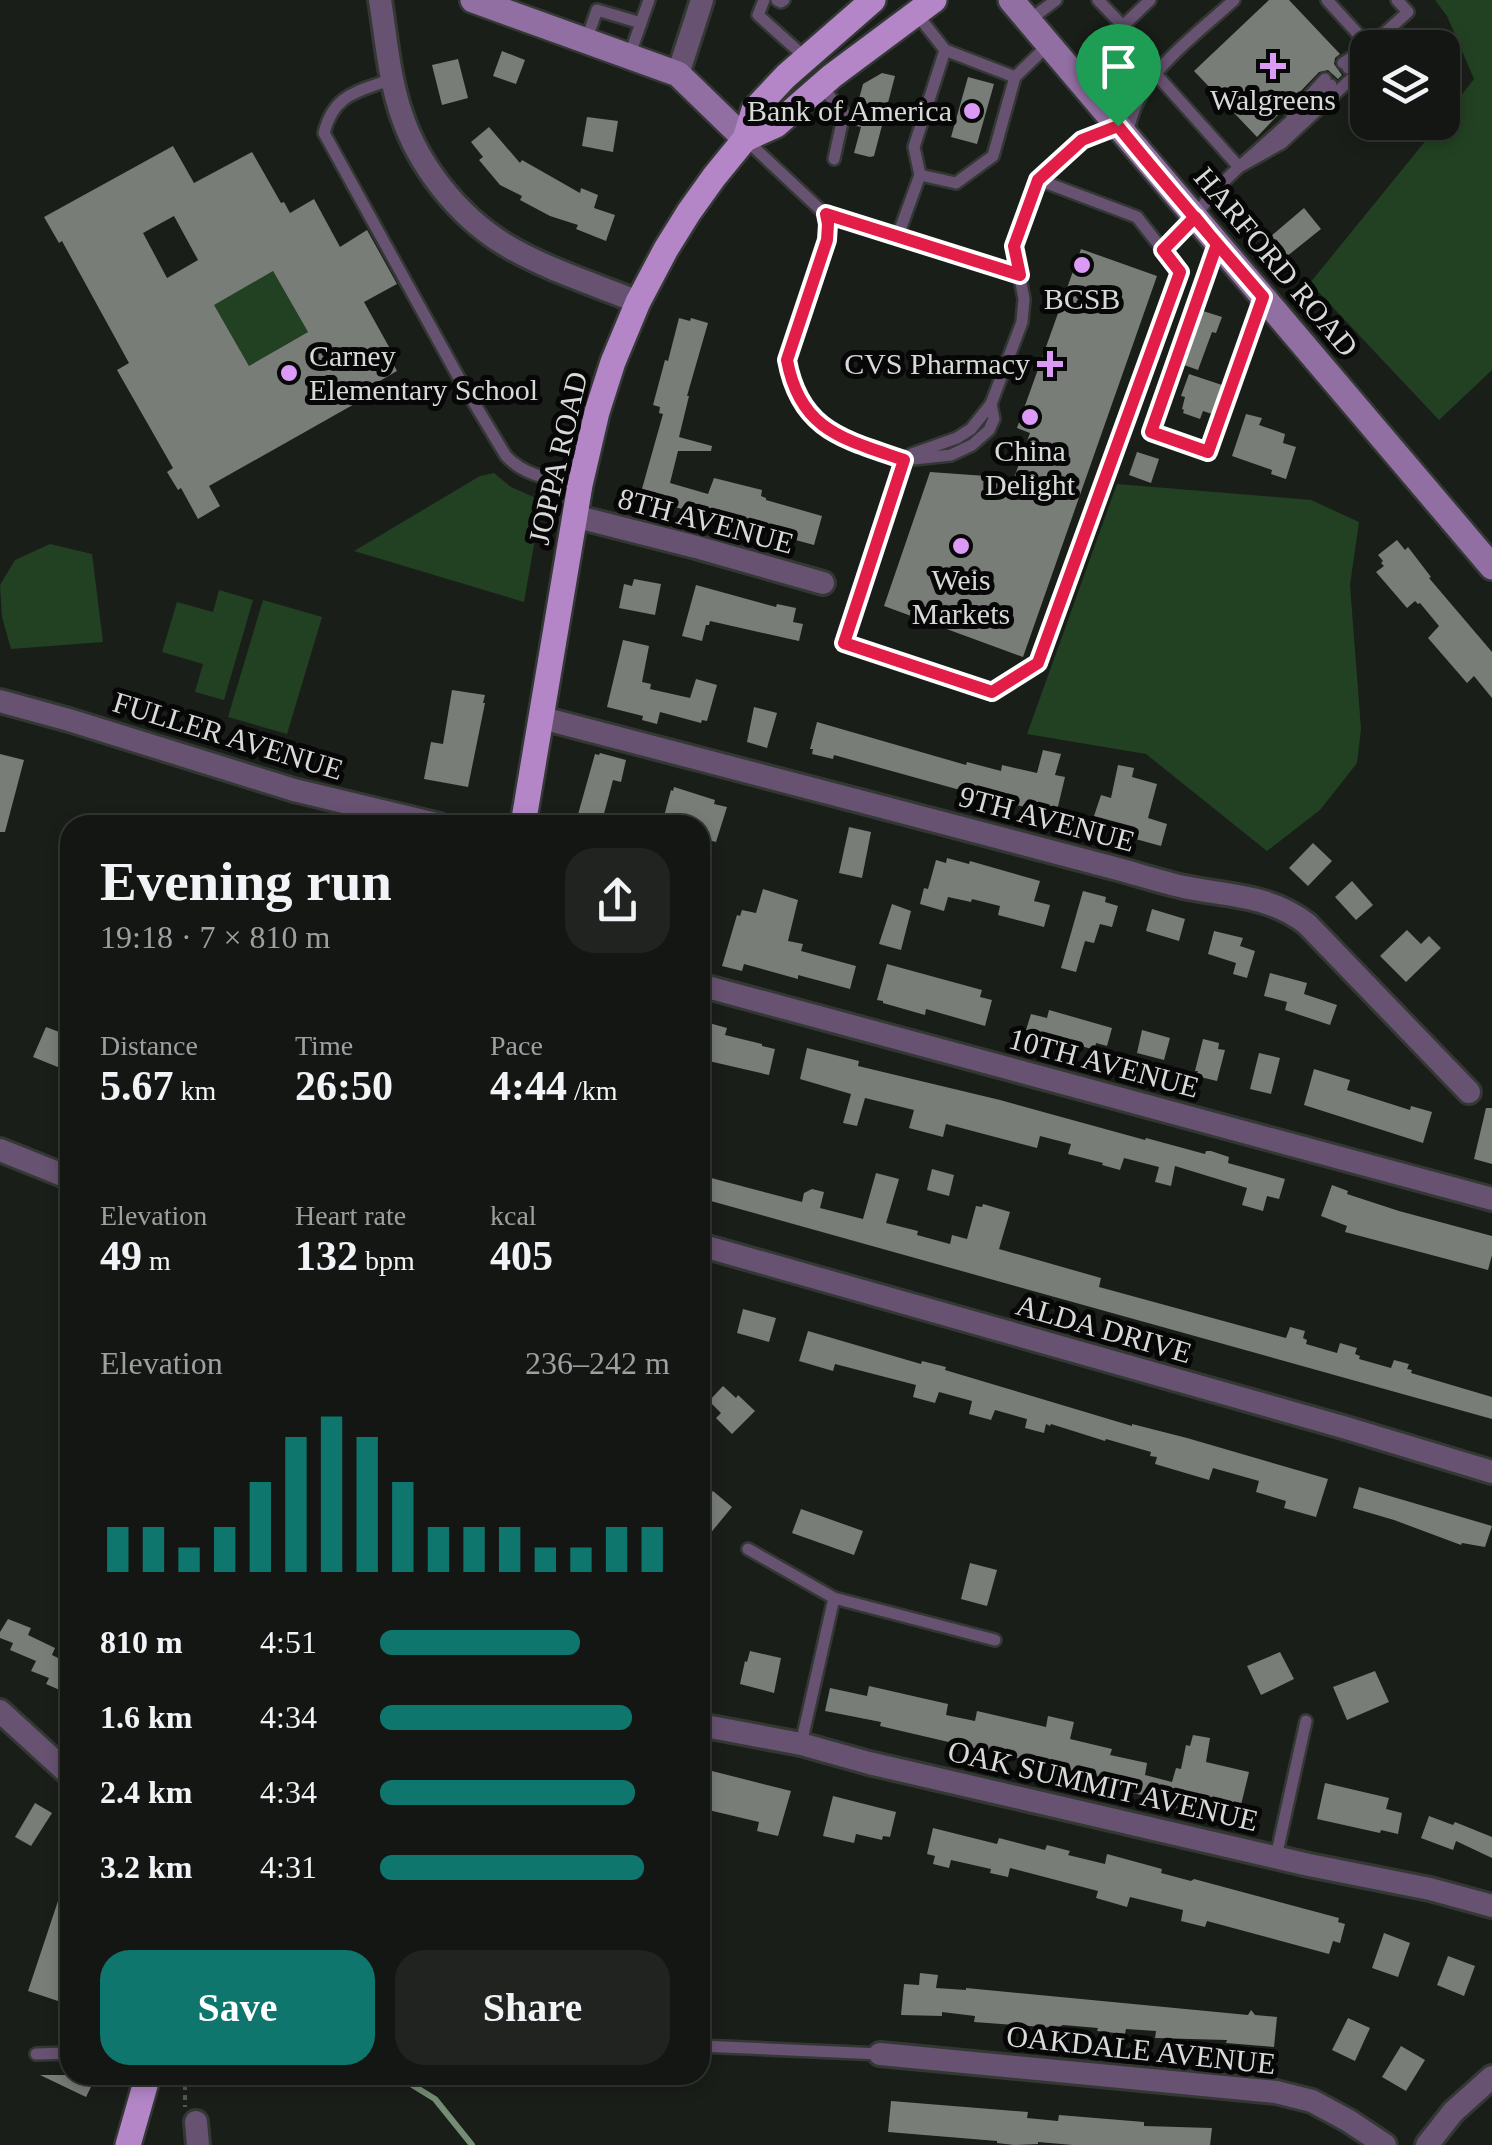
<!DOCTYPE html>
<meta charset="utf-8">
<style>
:root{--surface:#141613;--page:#212321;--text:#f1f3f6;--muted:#9d9fa0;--line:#333533;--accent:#0f766e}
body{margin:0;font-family:"Times New Roman",serif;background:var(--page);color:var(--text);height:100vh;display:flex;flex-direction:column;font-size:38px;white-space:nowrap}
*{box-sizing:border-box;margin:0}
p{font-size:32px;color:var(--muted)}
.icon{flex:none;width:55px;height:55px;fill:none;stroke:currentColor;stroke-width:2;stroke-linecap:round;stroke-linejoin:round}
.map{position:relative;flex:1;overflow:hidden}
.details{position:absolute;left:60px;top:815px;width:650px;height:1270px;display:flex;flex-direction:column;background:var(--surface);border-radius:30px;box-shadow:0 5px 15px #0003,0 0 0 2px var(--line)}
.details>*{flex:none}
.buttons{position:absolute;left:1350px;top:30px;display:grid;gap:20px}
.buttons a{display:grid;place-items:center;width:110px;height:110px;border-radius:20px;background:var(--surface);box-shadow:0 5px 15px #0003,0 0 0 2px var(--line);font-size:50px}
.pin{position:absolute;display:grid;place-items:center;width:85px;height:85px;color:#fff;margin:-102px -42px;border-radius:50% 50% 50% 0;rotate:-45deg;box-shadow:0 0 10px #0007}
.pin .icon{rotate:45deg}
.round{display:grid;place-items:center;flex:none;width:105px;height:105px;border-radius:30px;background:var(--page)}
.overview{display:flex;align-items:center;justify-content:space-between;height:170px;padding:0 40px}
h1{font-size:55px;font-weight:700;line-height:75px}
.metrics{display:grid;grid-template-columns:repeat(3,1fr);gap:15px;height:170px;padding:10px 40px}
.metrics div{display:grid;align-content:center}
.metrics b{font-size:42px;font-weight:700}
.metrics small{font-size:28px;font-weight:400}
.metrics p{font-size:28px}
.chart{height:280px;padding:20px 40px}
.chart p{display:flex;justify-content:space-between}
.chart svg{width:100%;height:180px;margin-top:10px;stroke:var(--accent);stroke-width:6}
.action{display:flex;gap:20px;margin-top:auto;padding:20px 40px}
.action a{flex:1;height:115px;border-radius:30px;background:var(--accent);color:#fff;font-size:40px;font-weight:700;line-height:115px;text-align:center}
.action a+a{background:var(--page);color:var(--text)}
ul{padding:0 40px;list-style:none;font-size:32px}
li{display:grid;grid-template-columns:160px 120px 1fr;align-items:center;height:75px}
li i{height:25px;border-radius:12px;background:var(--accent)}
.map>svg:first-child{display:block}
.green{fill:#224122}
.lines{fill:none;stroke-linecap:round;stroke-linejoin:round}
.stream{stroke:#758d74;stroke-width:6}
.building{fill:#787d78;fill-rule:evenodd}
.lane-casing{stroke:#343834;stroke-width:16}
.street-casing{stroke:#343834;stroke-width:28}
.secondary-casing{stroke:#343834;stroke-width:30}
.primary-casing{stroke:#343834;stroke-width:30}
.path{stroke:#545853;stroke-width:4;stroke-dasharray:5 5;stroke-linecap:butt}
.lane{stroke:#675271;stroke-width:11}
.street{stroke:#675271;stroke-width:22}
.secondary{stroke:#926fa2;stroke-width:25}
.primary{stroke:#b486c8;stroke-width:25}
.route-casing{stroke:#fff;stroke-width:20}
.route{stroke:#e11d48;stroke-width:12}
.poi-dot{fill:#da9af6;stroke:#060706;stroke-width:4}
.labels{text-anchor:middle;stroke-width:10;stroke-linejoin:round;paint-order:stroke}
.poi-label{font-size:30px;fill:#d7dad7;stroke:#060706}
.street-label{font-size:30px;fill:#d7dad7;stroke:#060706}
</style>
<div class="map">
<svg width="1492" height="2145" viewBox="0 0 1492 2145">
<rect width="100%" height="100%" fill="#1a1e19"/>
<g class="green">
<path d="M1435 0H1492V370L1439 420 1310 283 1440 123 1442 122 1443 119 1474 79 1447 16Z"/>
<path d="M273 271 308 332 249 366 212 302Z"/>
<path d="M494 473 511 487 536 498 541 505 524 602 354 551 480 476Z"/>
<path d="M1117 484 1311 500 1359 522 1350 585 1361 729 1357 763 1320 810 1267 851 1146 754 1027 734Z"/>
<path d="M50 544 92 554 103 642 11 649 2 617 0 585 15 560Z"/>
<path d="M219 590 253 600 224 700 195 692 203 664 162 652 177 602 213 612Z"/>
<path d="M263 600 322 617 287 734 228 717Z"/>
</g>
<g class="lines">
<path class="stream" d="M396 2075 435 2099 472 2145"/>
</g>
<g class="building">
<path d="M1269 0H1289L1340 54 1335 58 1334 64 1342 75 1338 79 1328 70 1319 72 1257 137 1194 71Z"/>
<path d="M502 51 525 60 516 84 493 76Z"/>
<path d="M458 59 468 98 442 105 432 65Z"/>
<path d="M882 73 895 76 874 156 870 157 854 153 861 127 852 125 863 84Z"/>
<path d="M968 77 994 84 977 144 951 137Z"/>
<path d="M587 117 618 121 613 152 582 146Z"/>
<path d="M489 127 520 163 522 160 580 193 581 188 598 195 594 208 615 215 606 241 576 229 578 225 550 216 520 200 522 196 500 185 479 160 483 157 471 142Z"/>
<path d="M173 146 194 183 252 152 281 203 284 202 290 213 314 199 340 247 367 230 397 284 364 302 393 354 389 356 397 371 366 389 367 393 356 399 358 402 209 486 220 506 198 519 181 488 178 490 167 472 173 468 117 370 129 363 62 241 59 243 44 217ZM174 216 198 260 167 278 143 233ZM273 271 308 332 249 366 214 305Z"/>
<path d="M1304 208 1321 229 1286 257 1270 237Z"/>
<path d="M1081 249 1157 276 1023 657 884 606 930 472 1014 478 1030 433 1017 428Z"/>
<path d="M1203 311 1222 317 1216 333 1212 332 1198 370 1184 365Z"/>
<path d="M679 318 690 321 691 318 708 323 687 396H689L679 437 712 446 711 451H678L670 483 708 494 714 478 762 490 761 496 766 498V500L822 516 814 545 758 530 755 539 736 534 738 529 713 522V520L702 517 703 515 668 505 667 510 638 503 663 414 659 413 660 407 653 405 665 360 668 361Z"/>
<path d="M1189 374 1222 385 1212 414 1203 411 1200 419 1183 413 1184 410 1182 409 1185 397 1181 396Z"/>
<path d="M1246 414 1262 418 1259 425 1285 434 1283 443 1296 447 1286 479 1271 474 1272 470 1232 456Z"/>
<path d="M1137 452 1159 459 1151 483 1129 475Z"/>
<path d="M1397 540 1405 550 1408 547 1431 577 1429 578 1492 652V698L1474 676 1467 683 1428 638 1439 626 1420 603 1418 604 1415 601 1407 608 1376 572 1384 566 1381 563 1383 561 1378 555Z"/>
<path d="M634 579 661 584 655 615 619 608 624 584 632 586Z"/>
<path d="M696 585 776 607 777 604 796 608 793 622 803 624 799 641 710 621 709 625H706L702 641 682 636Z"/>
<path d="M623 640 649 646 642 682 651 684 650 689 690 698 696 679 717 685 707 721 702 720 701 723 660 712 657 724 642 720 643 716 607 707Z"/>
<path d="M452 690 485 695 483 703H485L468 787 424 779 431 742 443 744Z"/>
<path d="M754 707 777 713 767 748 747 742Z"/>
<path d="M817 722 966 765 967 762 1001 771 1002 765 1037 773 1043 750 1061 754 1055 775 1065 777 1056 815 981 796 977 804 961 800 962 794 959 793 960 790 834 755 833 759 812 754 813 749H810Z"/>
<path d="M600 753 626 760 621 782 613 780 601 825H575L595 754 599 755Z"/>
<path d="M0 754 24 760 5 832H0Z"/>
<path d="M1118 765 1134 768 1132 777 1157 784 1148 818 1167 824 1161 846 1132 838 1135 827 1094 816 1101 795 1111 798Z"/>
<path d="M674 787 715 800 714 804 727 807 716 842 700 838V825H682L663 820 671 790 673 791Z"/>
<path d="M849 827 871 832 862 878 839 873Z"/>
<path d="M1313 843 1332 861 1308 886 1289 868Z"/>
<path d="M947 858 969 864 970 861 1040 881 1034 901 1050 905 1044 927 998 915 1000 906 972 899 971 902 948 897 944 911 920 904 924 888 928 889 936 860 946 863Z"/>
<path d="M1352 881 1373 905 1356 920 1335 897Z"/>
<path d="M763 889 798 900 788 941 803 944 801 951 856 966 850 989 798 975V979L744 964 742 971 722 966 737 915 740 916 742 910 756 913Z"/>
<path d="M1083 891 1106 897 1105 902 1118 906 1112 927 1100 924 1094 943 1085 941 1076 972 1061 968Z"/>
<path d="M892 904 911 911 901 950 879 944Z"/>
<path d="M1152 909 1185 919 1179 941 1146 931Z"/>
<path d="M1407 930 1421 944 1429 936 1441 948 1406 982 1380 956Z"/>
<path d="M1214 931 1243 938 1240 946 1255 951 1247 978 1233 974 1236 963 1208 954Z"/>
<path d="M887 964 982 990 980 997 992 1000 985 1026 926 1009 925 1015 883 1003V1001L877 1000Z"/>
<path d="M1270 973 1307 983 1304 994 1337 1005 1330 1025 1285 1010 1287 1002 1264 996Z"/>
<path d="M1049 1010 1112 1028 1107 1046 1096 1043 1095 1050 1026 1030 1031 1014 1047 1018Z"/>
<path d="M709 1023 727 1028 725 1035 762 1044V1046L775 1049 769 1075 700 1059Z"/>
<path d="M46 1027 70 1036V1072L33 1057Z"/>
<path d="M1142 1030 1170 1038 1164 1060 1137 1053Z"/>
<path d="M1203 1039 1219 1043 1218 1049 1225 1050 1217 1081 1196 1076 1198 1071H1195Z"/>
<path d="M807 1048 859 1061 858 1066 1000 1100 1145 1140 1146 1138 1205 1154 1206 1151H1211L1229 1157 1228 1163 1285 1179 1279 1199 1267 1196 1263 1211 1242 1205 1247 1188 1175 1166 1171 1186 1155 1182 1159 1167 1124 1158 1120 1170 1102 1165 1103 1163 1068 1154 1071 1144 1040 1136 1037 1148 946 1124 943 1137 909 1128 914 1110 865 1098 857 1126 843 1123 851 1094 800 1079Z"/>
<path d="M1259 1053 1280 1058 1271 1094 1250 1089Z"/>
<path d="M1314 1069 1350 1080 1347 1090 1410 1110 1411 1106 1432 1112 1423 1143 1304 1105Z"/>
<path d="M1486 1108H1492V1164L1474 1159Z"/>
<path d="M932 1169 954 1175 949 1196 927 1190Z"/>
<path d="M876 1173 899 1179 886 1223 918 1231 917 1235 950 1244 952 1235 967 1239 976 1206 982 1207 983 1204 1010 1212 999 1249 1101 1278 1099 1287 1286 1338 1290 1327 1305 1331 1303 1338 1307 1340 1306 1344 1337 1353 1340 1343 1357 1348 1355 1354 1360 1356 1359 1359 1391 1368 1394 1360 1409 1364 1407 1369 1412 1370 1411 1373 1492 1397V1419L700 1198V1175L802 1202 804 1193 812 1189 824 1192 820 1208 863 1219Z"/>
<path d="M1332 1185 1348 1191 1347 1194 1399 1211 1492 1236V1255L1488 1270 1345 1232 1347 1226 1321 1216Z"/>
<path d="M743 1309 776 1318 769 1342 737 1333Z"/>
<path d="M808 1331 921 1364 922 1361 946 1367 945 1370 1132 1426V1424L1187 1438 1328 1479 1316 1517 1284 1508 1286 1501 1256 1492 1259 1481 1213 1468 1209 1480 1155 1464 1157 1457 1150 1456 1151 1452 1106 1439 1105 1441 1051 1424 1050 1426 1046 1424 1044 1433 1025 1428 1027 1419 995 1410 991 1420 969 1414 972 1401 939 1392 935 1403 913 1397 916 1385 835 1364 833 1371 799 1361Z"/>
<path d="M723 1386 736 1398 738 1395 755 1411 732 1434 716 1418 721 1413 709 1401Z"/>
<path d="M1359 1487 1492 1526 1485 1547 1462 1543 1461 1545 1394 1520 1353 1508Z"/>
<path d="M713 1491 732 1507 700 1546V1506Z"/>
<path d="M801 1509 863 1531 854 1555 792 1533Z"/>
<path d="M970 1563 997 1570 987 1606 961 1599Z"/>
<path d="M8 1619 31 1628 28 1635 55 1648 52 1655 70 1664V1670L62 1691 46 1684 49 1678 31 1671 36 1661 10 1650 13 1643 0 1638V1632Z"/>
<path d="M750 1651 781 1658 774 1693 740 1684 745 1661 747 1662Z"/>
<path d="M1280 1652 1294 1679 1261 1695 1247 1666Z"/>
<path d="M1375 1671 1389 1702 1347 1720 1333 1687Z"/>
<path d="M869 1686 948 1704 946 1715 975 1721 977 1711 1046 1727 1048 1716 1074 1722 1070 1739 1112 1749 1110 1755 1147 1763 1145 1775 1172 1782 1176 1768 1181 1769 1186 1745 1190 1746 1193 1735 1210 1738 1206 1762 1249 1772 1241 1805 1193 1794 1187 1814 1165 1808 1167 1800 1127 1792 1129 1784 880 1726 881 1722 825 1711 830 1688 867 1696Z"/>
<path d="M700 1768 791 1791 778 1836 757 1831 759 1822 700 1808Z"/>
<path d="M1325 1783 1389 1798 1386 1809 1402 1813 1398 1834 1381 1830 1380 1833 1317 1819Z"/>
<path d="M833 1796 896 1812 890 1837 883 1836 882 1840 856 1834 854 1843 823 1836Z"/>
<path d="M35 1803 52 1813 31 1846 15 1837Z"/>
<path d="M1429 1816 1453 1825 1455 1822 1492 1837V1858L1456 1841 1453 1850 1421 1838Z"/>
<path d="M933 1828 997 1844 999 1838 1045 1850 1047 1845 1070 1851 1068 1855 1105 1864 1107 1854 1162 1869 1161 1873 1191 1881 1194 1879 1339 1918 1338 1922 1345 1924 1340 1943 1333 1941 1329 1954 1207 1921 1205 1927 1181 1921 1183 1910 1130 1897 1127 1907 1096 1898 1098 1891 1010 1868 1008 1877 990 1873 991 1869 951 1860 949 1868 933 1864 935 1856 927 1854Z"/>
<path d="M67 1874H70V2005L28 1991Z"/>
<path d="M1384 1933 1410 1943 1398 1977 1372 1968Z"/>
<path d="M1448 1956 1475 1966 1464 1996 1437 1985Z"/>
<path d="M920 1973 938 1975 936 1988 966 1990V1988L1248 2015 1251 2010 1255 2015 1277 2017 1274 2047 1226 2043 1227 2040 1155 2038 1156 2031 1126 2029 1125 2034 1097 2031 1098 2028 1063 2025 1057 2028 974 2022 975 2016 942 2012V2016L901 2015 904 1984 919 1985Z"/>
<path d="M1348 2018 1370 2028 1355 2061 1332 2050Z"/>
<path d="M1401 2046 1425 2060 1406 2091 1382 2077Z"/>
<path d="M40 2075H97L86 2097Z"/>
<path d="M891 2101 1028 2112 1027 2118 1058 2121 1059 2115 1144 2122V2126L1212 2128 1210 2145H1073L1038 2142V2144L1014 2145 997 2143V2141L888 2132Z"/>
</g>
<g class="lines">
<defs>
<g id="lane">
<path d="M764 0 758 15 806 58"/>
<path d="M777 0 781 2 784 0"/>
<path d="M1098 0 1123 26"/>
<path d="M1327 0 1369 46"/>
<path d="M1028 21 1056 0"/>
<path d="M586 41 597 10 641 23"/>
<path d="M1368 48 1408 12 1397 0"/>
<path d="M945 50 1015 77"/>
<path d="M629 57 649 0"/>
<path d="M1343 63 1369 46"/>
<path d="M1348 68 1363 53"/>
<path d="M1074 73 1150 0"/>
<path d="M1155 73 1239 167 1331 85"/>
<path d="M392 79C358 92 334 93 324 133L459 378 506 456C526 477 552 479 580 485"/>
<path d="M821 86 844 113 834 159"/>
<path d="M1092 89 1118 85 1155 73"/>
<path d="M1292 115 1325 79"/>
<path d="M1128 134C1135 76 1193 38 1234 0"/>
<path d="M745 139 825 214 1020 275"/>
<path d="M920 175 956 183 993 156 1015 77 1048 45"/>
<path d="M825 214 828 224 827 240 787 361C800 431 844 439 904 460L912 454 957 438 971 429 991 404 1022 322 1024 299 1014 246 1039 180 1082 141 1117 127"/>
<path d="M897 238 920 175 914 147 945 50 916 13"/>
<path d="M1217 243 1151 432 1208 452 1263 297"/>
<path d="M1163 250 1195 217 1212 193 1239 167 1282 143 1365 66 1368 52"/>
<path d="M991 404 994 419 989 430 972 445 951 455 904 460 844 643 992 691 1038 663 1180 272 1137 217 1039 180"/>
<path d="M748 1549 834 1598 801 1744"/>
<path d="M834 1598 995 1640"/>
<path d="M1276 1857 1306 1721"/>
<path d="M700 2046 880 2054"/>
<path d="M36 2054 70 2053"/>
</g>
<g id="street">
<path d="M380 0C386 38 389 77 401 113 418 165 457 215 504 244 545 269 594 284 638 302"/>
<path d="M678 74 702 0"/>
<path d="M574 516 696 547 823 583"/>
<path d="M0 701 69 720 294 790 440 825"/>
<path d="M542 718C734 767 926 819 1118 869 1140 875 1162 882 1184 887 1227 896 1271 895 1307 924L1469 1092"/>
<path d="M700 985 1492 1199"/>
<path d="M0 1150 70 1178"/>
<path d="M700 1245 1343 1427 1492 1472"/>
<path d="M0 1711 70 1775"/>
<path d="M700 1725 801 1744 869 1763 1309 1865 1430 1889 1492 1906"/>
<path d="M880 2054 1276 2092 1312 2101 1349 2121 1385 2145"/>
<path d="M196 2122 198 2145"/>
<path d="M1427 2145 1453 2112 1492 2077"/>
</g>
<g id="secondary">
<path d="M473 0 678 74 745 139"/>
<path d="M1011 0 1492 567"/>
</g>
<g id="primary">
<path d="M745 139 776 125 832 76 934 0"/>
<path d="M523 825 580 485 597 412 613 362 638 302 666 249 689 212 714 177 745 139 754 110 786 76 873 0"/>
<path d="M128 2145 148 2075"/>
</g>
</defs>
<use href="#lane" class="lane-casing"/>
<use href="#street" class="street-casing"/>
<use href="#secondary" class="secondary-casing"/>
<use href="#primary" class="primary-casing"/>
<path class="path" d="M185 2075V2107"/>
<use href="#lane" class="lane"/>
<use href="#street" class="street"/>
<use href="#secondary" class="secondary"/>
<use href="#primary" class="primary"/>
</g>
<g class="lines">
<defs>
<path id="route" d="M1118 126 1082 140 1038 180 1014 246 1020 275 826 214 828 224 827 240 787 360C800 431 844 439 904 460L844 643 992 692 1038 663 1180 272 1163 250 1195 217 1217 244 1151 432 1208 452 1263 297C1214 240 1165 184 1118 126"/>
</defs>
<use href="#route" class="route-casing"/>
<use href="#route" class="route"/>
</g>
<g class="poi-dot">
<path d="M1268 51h10v10h10v10h-10v10h-10v-10h-10v-10h10z"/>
<circle cx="972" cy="111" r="10"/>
<circle cx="1082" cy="265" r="10"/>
<path d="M1045 349h10v10h10v10h-10v10h-10v-10h-10v-10h10z"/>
<circle cx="289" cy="373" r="10"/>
<circle cx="1030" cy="417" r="10"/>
<circle cx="961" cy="546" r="10"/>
</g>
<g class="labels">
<g class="poi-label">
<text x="1273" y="110">Walgreens</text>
<text x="952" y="121" text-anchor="end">Bank of America</text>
<text x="1082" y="309">BCSB</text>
<text x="309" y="366" text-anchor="start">Carney<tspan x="309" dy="34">Elementary School</tspan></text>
<text x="1030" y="374" text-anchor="end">CVS Pharmacy</text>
<text x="1030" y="461">China<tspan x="1030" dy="34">Delight</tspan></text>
<text x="961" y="590">Weis<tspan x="961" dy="34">Markets</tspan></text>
</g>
<g class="street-label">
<text transform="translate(1276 262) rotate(50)" y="10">HARFORD ROAD</text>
<text transform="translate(558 458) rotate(-77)" y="10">JOPPA ROAD</text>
<text transform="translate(706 521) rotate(15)" y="10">8TH AVENUE</text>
<text transform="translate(228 736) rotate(17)" y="10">FULLER AVENUE</text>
<text transform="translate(1047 819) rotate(15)" y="10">9TH AVENUE</text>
<text transform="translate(1104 1063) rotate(15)" y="10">10TH AVENUE</text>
<text transform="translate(1104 1329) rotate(16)" y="10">ALDA DRIVE</text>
<text transform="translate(1103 1786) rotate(13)" y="10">OAK SUMMIT AVENUE</text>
<text transform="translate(1141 2050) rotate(6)" y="10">OAKDALE AVENUE</text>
</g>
</g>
</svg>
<div class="buttons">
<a><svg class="icon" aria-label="layers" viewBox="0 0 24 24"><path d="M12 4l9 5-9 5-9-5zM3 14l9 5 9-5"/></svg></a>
</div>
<div class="pin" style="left:1118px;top:126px;background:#1e9e55"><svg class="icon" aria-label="arrive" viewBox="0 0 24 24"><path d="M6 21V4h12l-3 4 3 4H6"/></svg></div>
<section class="details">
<div class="overview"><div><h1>Evening run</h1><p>19:18 · 7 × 810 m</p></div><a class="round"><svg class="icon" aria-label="share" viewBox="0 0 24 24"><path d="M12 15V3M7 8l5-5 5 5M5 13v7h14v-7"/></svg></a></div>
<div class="metrics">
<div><p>Distance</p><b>5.67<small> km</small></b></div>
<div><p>Time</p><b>26:50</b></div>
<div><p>Pace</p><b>4:44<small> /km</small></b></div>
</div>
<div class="metrics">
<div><p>Elevation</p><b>49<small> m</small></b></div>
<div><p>Heart rate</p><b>132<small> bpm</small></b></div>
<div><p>kcal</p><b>405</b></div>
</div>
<div class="chart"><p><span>Elevation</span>236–242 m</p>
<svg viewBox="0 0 160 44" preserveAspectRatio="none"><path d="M5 44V33M15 44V33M25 44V38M35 44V33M45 44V22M55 44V11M65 44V6M75 44V11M85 44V22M95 44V33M105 44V33M115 44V33M125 44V38M135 44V38M145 44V33M155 44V33"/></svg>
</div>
<ul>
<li><b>810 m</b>4:51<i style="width:69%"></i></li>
<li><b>1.6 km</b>4:34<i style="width:87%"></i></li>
<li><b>2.4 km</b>4:34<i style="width:88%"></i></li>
<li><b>3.2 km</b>4:31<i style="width:91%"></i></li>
</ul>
<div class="action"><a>Save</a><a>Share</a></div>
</section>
</div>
